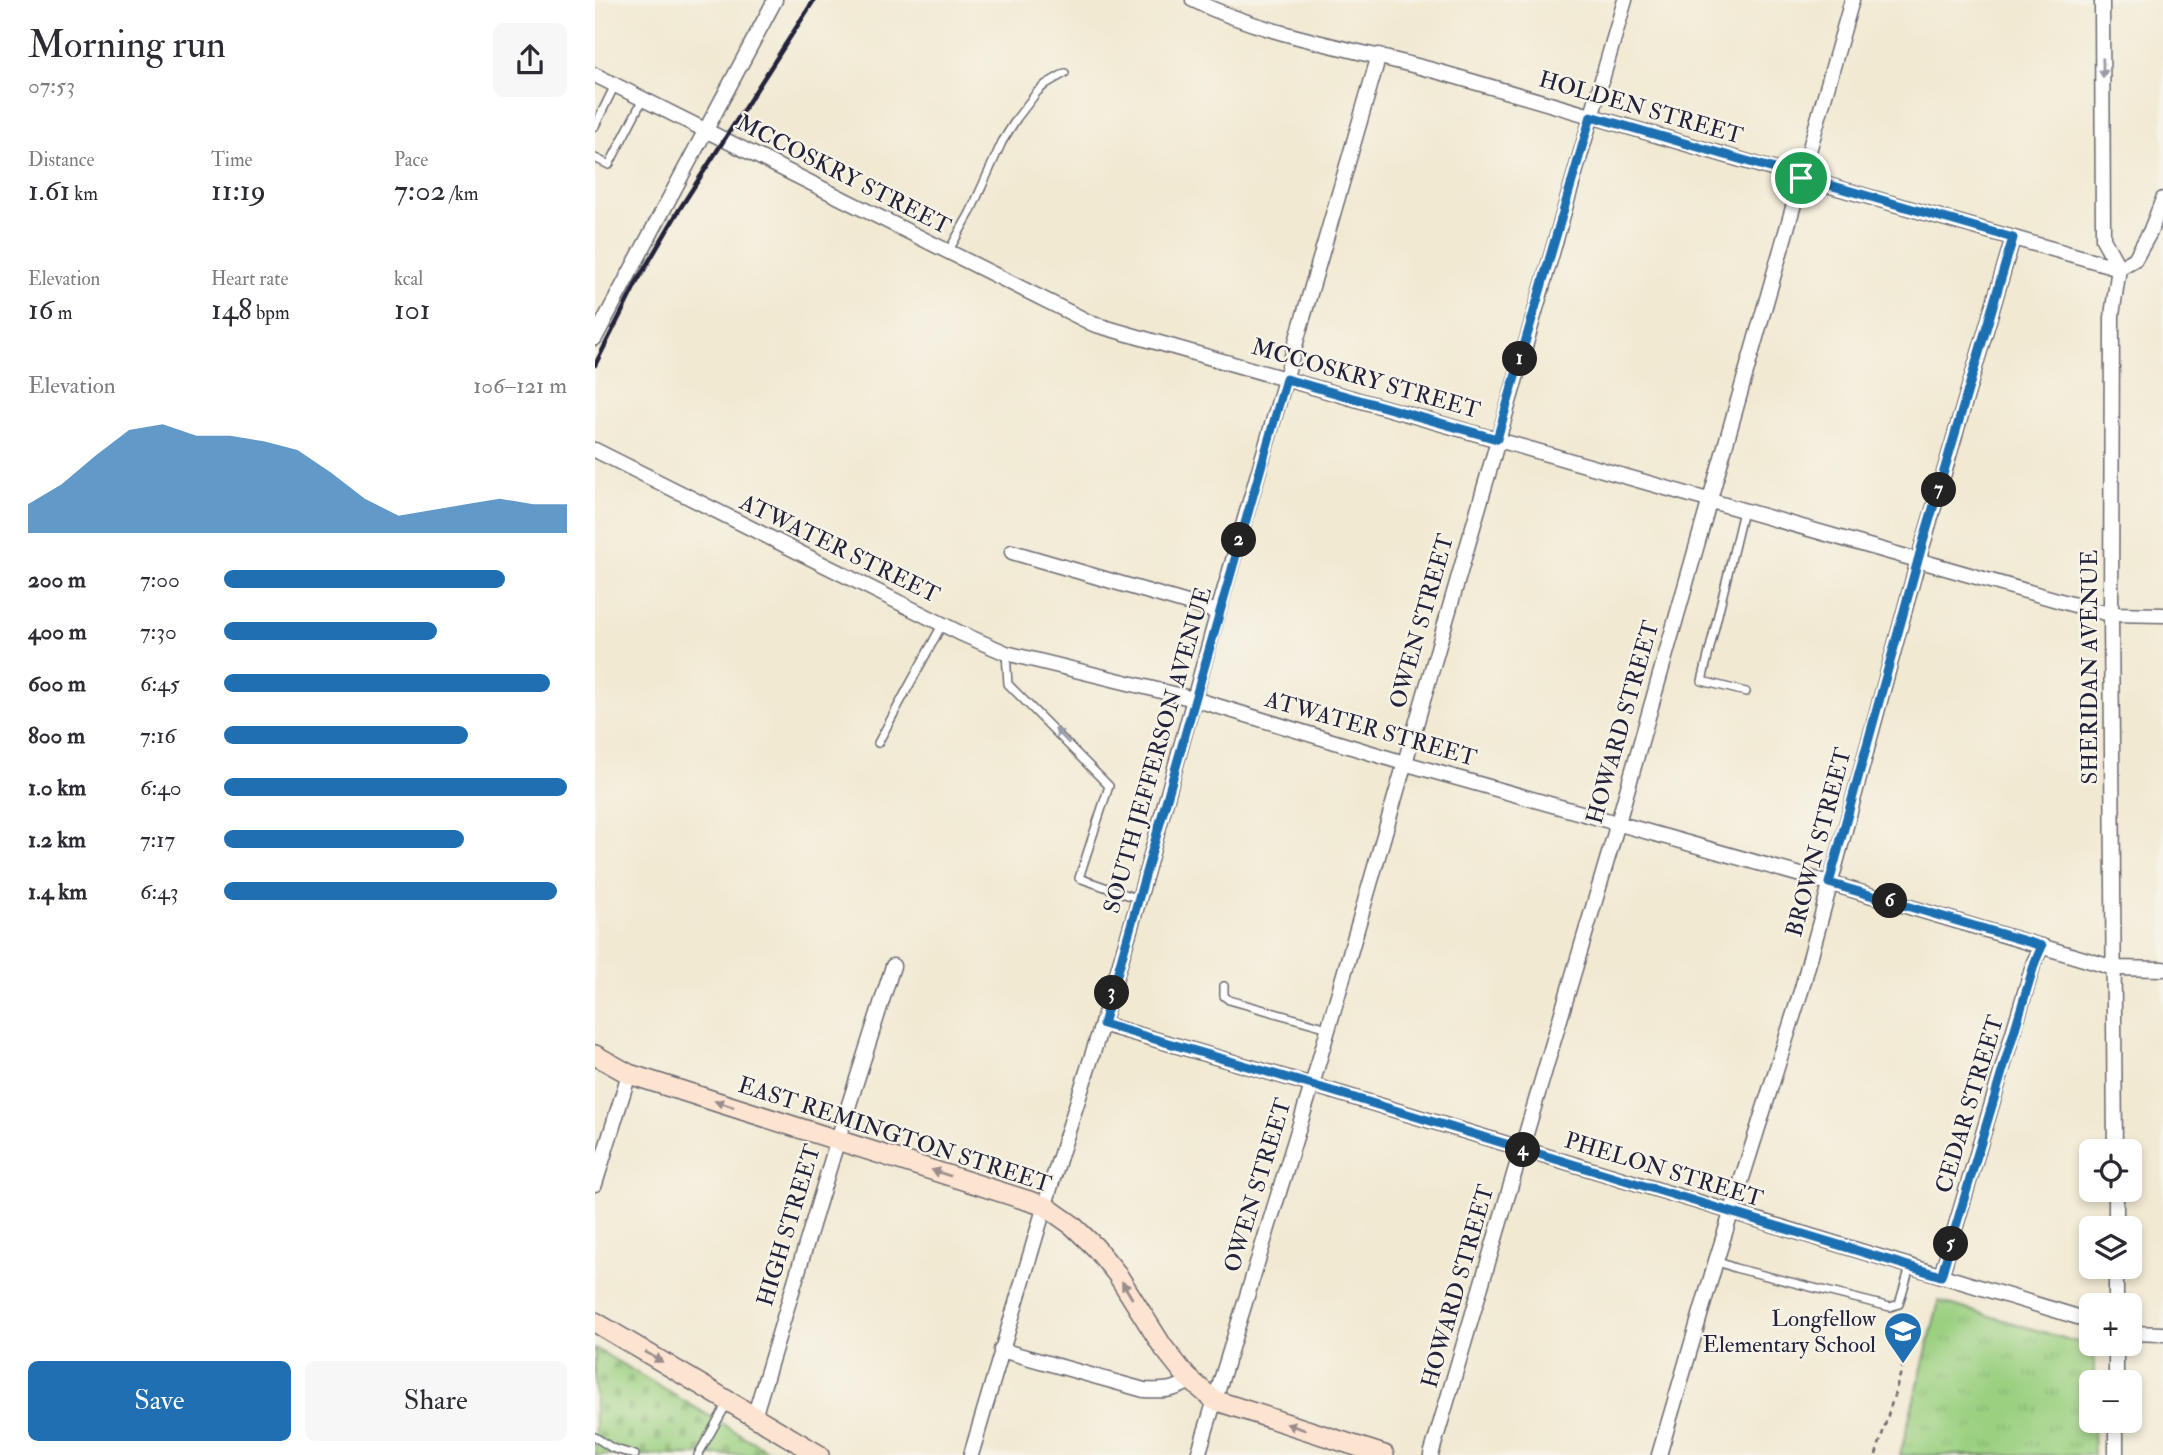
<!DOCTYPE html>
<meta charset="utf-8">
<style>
:root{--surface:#fff;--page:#f7f7f7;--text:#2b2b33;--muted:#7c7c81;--accent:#1f6fb2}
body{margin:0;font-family:"IM FELL Double Pica",serif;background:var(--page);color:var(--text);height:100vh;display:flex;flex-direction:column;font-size:26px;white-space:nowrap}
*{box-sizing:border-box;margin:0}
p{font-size:23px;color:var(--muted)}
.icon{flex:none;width:38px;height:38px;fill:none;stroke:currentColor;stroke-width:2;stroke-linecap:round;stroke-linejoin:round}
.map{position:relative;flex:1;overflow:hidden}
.details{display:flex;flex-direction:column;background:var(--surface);width:595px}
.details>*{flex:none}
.fabs{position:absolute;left:1484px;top:1139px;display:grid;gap:14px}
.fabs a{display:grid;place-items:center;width:63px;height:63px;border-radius:10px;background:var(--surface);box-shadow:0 4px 10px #0003;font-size:35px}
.pin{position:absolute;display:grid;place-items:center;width:60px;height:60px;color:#fff;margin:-30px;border:4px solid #fff;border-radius:50%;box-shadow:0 2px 7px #0007}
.km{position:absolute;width:35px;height:35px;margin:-18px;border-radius:50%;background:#222;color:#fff;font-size:19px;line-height:35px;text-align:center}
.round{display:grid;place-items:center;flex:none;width:74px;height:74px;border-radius:10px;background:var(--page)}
.head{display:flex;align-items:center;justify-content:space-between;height:119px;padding:0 28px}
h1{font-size:38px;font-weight:600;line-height:52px}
.figures{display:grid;grid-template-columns:repeat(3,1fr);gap:10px;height:119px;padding:7px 28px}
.figures div{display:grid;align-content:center}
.figures b{font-size:30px;font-weight:600}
.figures small{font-size:19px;font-weight:400}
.figures p{font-size:19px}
.chart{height:196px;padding:14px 28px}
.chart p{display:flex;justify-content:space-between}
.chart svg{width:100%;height:126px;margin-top:7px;fill:var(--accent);opacity:.7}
.action{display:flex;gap:14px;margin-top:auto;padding:14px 28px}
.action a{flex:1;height:80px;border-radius:10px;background:var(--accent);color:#fff;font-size:28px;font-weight:600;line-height:80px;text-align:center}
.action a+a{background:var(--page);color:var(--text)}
ul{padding:0 28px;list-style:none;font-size:23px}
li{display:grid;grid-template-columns:112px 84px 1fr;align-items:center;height:52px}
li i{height:18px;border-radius:9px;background:var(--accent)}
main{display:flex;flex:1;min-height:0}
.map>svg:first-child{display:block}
.grass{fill:url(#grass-tufts);stroke:#5e795e;stroke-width:2}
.cemetery{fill:url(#cemetery-stones);stroke:#5e795e;stroke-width:2}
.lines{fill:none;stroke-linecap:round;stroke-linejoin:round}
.service-casing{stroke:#6a6870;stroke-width:10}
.minor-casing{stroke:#6a6870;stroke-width:17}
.secondary-casing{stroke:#6a6870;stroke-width:22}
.path{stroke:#6a6870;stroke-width:2.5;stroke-dasharray:5 5;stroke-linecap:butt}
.service{stroke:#fff;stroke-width:7}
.minor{stroke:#fff;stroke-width:14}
.secondary{stroke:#fde4d0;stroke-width:19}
.rail{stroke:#22223b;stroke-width:4.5}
.oneway{fill:#9c9ca7}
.oneway2{fill:#9a8d8d}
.route-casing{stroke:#fff;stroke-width:14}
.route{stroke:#1f6fb2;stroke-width:9}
.labels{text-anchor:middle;stroke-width:5;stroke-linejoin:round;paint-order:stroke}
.street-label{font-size:23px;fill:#22223b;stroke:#f7f3e8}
.poi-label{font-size:23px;fill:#22223b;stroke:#f7f3e8;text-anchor:end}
</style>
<main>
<section class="details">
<div class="head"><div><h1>Morning run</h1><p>07:53</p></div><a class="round"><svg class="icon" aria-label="share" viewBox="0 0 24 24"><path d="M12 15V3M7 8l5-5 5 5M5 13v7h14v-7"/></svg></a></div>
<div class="figures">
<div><p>Distance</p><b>1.61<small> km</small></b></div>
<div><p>Time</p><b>11:19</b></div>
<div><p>Pace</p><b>7:02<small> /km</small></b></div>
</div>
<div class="figures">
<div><p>Elevation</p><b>16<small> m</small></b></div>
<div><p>Heart rate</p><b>148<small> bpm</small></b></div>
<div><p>kcal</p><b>101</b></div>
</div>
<div class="chart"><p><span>Elevation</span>106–121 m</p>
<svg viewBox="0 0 160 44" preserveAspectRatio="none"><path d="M0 44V34L10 27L20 17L30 8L40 6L50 10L60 10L70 12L80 15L90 23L100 32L110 38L120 36L130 34L140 32L150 34L160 34V44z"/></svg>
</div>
<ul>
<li><b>200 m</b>7:00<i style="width:82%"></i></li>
<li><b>400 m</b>7:30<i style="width:62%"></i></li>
<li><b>600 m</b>6:45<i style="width:95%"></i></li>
<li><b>800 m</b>7:16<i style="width:71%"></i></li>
<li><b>1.0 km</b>6:40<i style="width:100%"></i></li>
<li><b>1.2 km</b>7:17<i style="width:70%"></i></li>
<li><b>1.4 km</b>6:43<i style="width:97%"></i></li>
</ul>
<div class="action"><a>Save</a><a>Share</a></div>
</section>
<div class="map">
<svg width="1568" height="1455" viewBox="0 0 1568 1455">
<defs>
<pattern id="grass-tufts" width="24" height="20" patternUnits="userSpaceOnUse" patternTransform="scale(1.75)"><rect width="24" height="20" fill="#9bd081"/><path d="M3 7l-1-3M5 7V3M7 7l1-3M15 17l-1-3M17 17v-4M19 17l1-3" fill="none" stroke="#85b270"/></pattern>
<pattern id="cemetery-stones" width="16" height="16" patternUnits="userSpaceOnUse" patternTransform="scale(1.75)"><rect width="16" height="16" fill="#9bd081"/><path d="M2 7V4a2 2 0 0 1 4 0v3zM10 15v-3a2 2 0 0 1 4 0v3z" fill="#85b270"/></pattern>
</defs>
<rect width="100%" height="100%" fill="#f7f3e8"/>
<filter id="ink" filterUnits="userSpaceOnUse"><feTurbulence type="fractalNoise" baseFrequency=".0143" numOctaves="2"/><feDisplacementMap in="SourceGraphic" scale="14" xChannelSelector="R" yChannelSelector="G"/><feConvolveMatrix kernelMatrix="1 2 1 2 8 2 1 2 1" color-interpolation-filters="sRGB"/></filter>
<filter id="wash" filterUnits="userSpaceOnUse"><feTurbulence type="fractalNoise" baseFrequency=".00686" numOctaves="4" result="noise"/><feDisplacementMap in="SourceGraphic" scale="28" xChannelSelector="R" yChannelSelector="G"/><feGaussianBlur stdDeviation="1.57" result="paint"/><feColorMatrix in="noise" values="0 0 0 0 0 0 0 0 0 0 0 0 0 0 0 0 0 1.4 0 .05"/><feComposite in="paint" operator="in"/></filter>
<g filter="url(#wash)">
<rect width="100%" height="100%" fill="#f1e9d2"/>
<path class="grass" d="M1344 1301 1499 1347V1382H1496L1499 1455H1305Z"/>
<path class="cemetery" d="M0 1348 180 1455H0Z"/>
</g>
<g filter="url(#ink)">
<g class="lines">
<defs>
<g id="service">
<path d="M0 126 20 85"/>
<path d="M0 158 14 165 48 99"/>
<path d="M353 252 375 213 407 142 422 118 442 92 451 84 470 73"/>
<path d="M1148 511 1107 681 1151 692"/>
<path d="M411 653 413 684 514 786 484 878 544 899"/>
<path d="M283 743 347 625"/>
<path d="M629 986V996L634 1000 733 1028"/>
<path d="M1121 1261 1140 1268 1295 1307 1304 1304 1315 1267"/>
<path d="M0 1437 17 1448 40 1455"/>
<path d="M103 1455 133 1402"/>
</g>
<g id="minor">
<path d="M598 0C677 39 776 51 862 77 1082 142 1303 206 1524 268"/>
<path d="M1507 0 1508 239 1524 268"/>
<path d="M0 75 498 324 1497 610 1516 614 1568 615"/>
<path d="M1524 268 1540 259 1555 232 1568 199"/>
<path d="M0 338 180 0"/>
<path d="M0 450 365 633 411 653 599 699 809 763 1234 883 1519 968 1568 969"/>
<path d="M417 552 623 612"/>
<path d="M507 1024 717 1085 1496 1321"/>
<path d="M1520 1152 1516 614 1517 315 1524 268"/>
<path d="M0 1184 34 1074"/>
<path d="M1521 1190V1228"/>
<path d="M1521 1267V1306"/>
<path d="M1346 1276 1439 962 1447 946"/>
<path d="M1535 1333 1568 1334"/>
<path d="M406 1350 549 1390C568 1391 580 1391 596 1380"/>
<path d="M1521 1382V1344"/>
<path d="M159 1417 243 1139 298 966"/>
<path d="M376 1455 456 1185 507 1024 544 899 623 612 784 55"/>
<path d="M603 1455 717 1085 1030 0"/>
<path d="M836 1455 1018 840 1257 0"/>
<path d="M1064 1455 1121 1261 1207 988 1323 561 1418 238"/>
<path d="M1521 1455V1421"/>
</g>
<g id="secondary">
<path d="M0 1055 34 1074 450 1206 477 1225 500 1247 522 1274 568 1347 592 1377 619 1400 789 1455"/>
<path d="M0 1322 224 1455"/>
</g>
</defs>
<use href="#service" class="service-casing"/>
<use href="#minor" class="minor-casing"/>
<use href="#secondary" class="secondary-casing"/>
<path class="path" d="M1281 1455 1316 1339"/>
<use href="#service" class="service"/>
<use href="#minor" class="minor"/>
<use href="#secondary" class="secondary"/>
<path class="rail" d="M0 365 43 280 84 210 219 0"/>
</g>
<defs><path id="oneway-solid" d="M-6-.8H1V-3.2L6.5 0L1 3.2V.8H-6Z" transform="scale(1.75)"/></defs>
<g class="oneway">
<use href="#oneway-solid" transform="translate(1508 68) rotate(89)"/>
<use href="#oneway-solid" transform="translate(467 736) rotate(-134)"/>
</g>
<g class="oneway2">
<use href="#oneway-solid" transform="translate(129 1104) rotate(-162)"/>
<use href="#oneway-solid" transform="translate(346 1173) rotate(-162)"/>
<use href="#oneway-solid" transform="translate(532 1290) rotate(-121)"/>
<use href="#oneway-solid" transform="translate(59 1357) rotate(31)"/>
<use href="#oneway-solid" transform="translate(701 1427) rotate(-162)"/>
</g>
</g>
<g class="lines" filter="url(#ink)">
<defs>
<path id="route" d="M996 116 1418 238 1328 542 1234 883 1447 946 1440 962 1346 1276 717 1085 508 1024 691 379 902 439Z"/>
</defs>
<use href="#route" class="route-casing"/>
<use href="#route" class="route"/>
</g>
<defs>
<symbol id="school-pin" viewBox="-11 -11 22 30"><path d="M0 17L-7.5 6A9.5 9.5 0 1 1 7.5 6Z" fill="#1f6fb2" stroke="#f7f3e8"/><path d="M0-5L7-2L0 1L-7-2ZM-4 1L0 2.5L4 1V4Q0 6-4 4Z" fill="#fff"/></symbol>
</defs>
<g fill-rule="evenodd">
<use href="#school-pin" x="1286" y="1309" width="44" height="60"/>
</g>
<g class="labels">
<g class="street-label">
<text transform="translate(1046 107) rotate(16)" y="8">HOLDEN STREET</text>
<text transform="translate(249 174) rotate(27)" y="8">MCCOSKRY STREET</text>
<text transform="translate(771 378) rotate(16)" y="8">MCCOSKRY STREET</text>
<text transform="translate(245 548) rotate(26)" y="8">ATWATER STREET</text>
<text transform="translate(826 621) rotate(-74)" y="8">OWEN STREET</text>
<text transform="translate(1494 667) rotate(-90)" y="8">SHERIDAN AVENUE</text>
<text transform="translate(1027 722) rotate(-74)" y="8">HOWARD STREET</text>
<text transform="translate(776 728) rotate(16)" y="8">ATWATER STREET</text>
<text transform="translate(562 750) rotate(-74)" y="8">SOUTH JEFFERSON AVENUE</text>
<text transform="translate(1223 842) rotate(-75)" y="8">BROWN STREET</text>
<text transform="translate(1374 1104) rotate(-73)" y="8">CEDAR STREET</text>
<text transform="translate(300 1134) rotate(18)" y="8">EAST REMINGTON STREET</text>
<text transform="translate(1069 1169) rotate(17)" y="8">PHELON STREET</text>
<text transform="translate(662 1185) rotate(-73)" y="8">OWEN STREET</text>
<text transform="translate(193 1225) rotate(-73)" y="8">HIGH STREET</text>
<text transform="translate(862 1286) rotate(-74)" y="8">HOWARD STREET</text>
</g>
<g class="poi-label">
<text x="1281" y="1326">Longfellow<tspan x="1281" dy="26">Elementary School</tspan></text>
</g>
</g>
</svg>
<div class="fabs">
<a><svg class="icon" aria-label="locate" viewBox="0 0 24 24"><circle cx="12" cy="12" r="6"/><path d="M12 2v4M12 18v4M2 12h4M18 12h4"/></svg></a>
<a><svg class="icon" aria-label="layers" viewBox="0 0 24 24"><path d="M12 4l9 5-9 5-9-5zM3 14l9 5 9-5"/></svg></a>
<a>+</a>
<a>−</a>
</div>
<div class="pin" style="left:1206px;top:178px;background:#1e9e55"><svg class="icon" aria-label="arrive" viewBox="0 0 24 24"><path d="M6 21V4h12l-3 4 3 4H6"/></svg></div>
<b class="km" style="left:925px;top:359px">1</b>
<b class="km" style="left:644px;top:540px">2</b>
<b class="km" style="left:517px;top:993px">3</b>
<b class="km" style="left:928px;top:1150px">4</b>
<b class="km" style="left:1356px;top:1244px">5</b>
<b class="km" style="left:1295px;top:901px">6</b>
<b class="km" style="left:1344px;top:490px">7</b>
</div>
</main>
